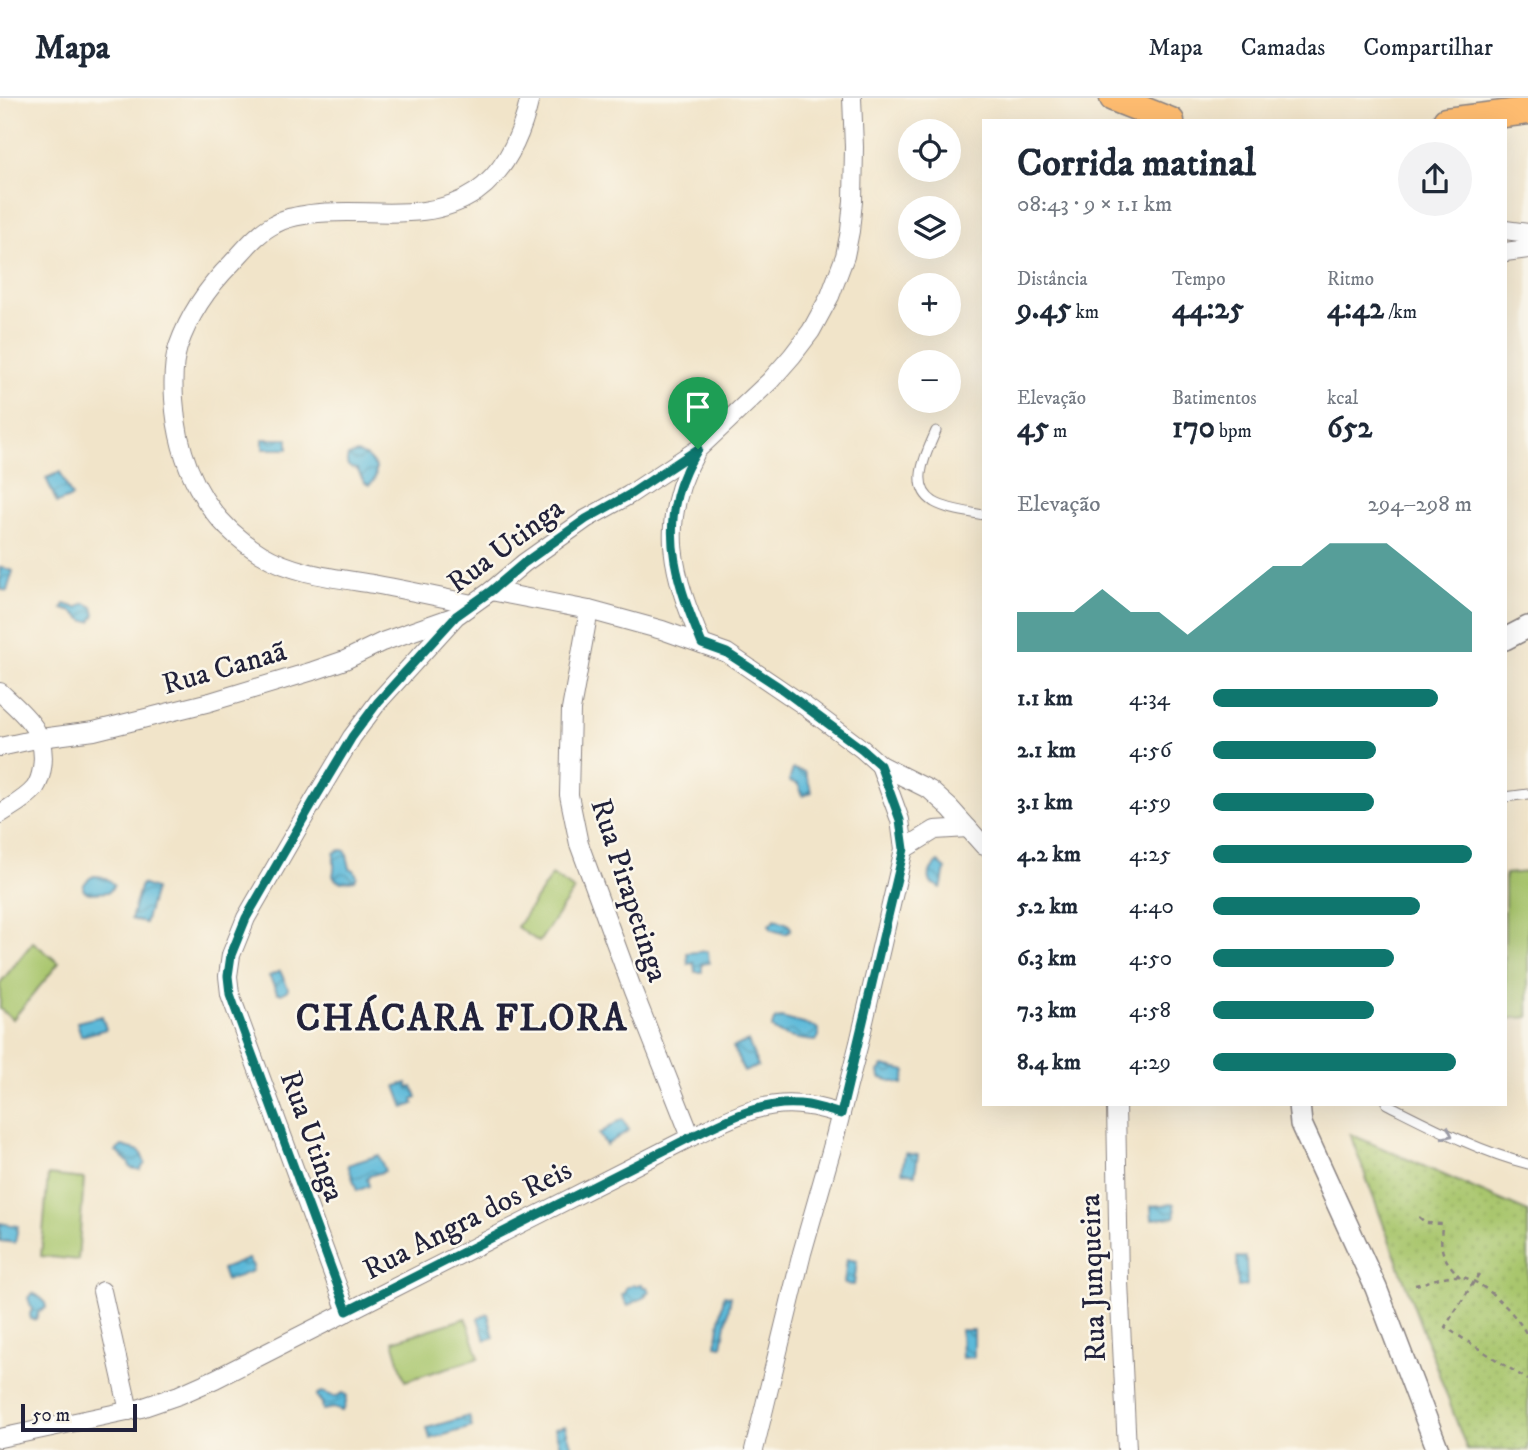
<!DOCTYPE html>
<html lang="pt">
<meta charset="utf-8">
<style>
:root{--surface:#fff;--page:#f2f2f3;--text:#1f2937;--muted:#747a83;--line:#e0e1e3;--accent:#0f766e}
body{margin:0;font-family:"IM FELL DW Pica",serif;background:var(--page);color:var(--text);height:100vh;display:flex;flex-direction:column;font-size:26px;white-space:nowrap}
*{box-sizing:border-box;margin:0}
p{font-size:23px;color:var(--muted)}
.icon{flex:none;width:38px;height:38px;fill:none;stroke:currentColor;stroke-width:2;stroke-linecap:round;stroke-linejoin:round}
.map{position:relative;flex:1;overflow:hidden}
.sheet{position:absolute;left:982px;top:21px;width:525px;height:987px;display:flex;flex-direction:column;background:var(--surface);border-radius:0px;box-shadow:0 7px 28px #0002}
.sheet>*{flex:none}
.fabs{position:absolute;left:898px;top:21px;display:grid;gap:14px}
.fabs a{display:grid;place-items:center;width:63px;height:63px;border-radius:50%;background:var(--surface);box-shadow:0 7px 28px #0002;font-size:35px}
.scale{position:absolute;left:21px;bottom:18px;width:116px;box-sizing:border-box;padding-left:7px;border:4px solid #22223b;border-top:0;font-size:19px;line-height:24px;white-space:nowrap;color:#22223b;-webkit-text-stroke:5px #fbf7ec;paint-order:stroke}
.pin{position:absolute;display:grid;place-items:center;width:60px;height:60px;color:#fff;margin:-72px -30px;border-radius:50% 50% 50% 0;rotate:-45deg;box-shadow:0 0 7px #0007}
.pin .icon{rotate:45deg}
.round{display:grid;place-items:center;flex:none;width:74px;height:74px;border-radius:37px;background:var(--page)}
.headline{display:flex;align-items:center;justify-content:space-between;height:119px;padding:0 35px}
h1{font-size:38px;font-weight:700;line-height:52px}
.stats{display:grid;grid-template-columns:repeat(3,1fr);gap:10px;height:119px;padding:7px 35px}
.stats div{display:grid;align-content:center}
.stats b{font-size:30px;font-weight:700}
.stats small{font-size:19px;font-weight:400}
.stats p{font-size:19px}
.chart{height:196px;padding:14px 35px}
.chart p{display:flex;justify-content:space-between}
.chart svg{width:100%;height:126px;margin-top:7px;fill:var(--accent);opacity:.7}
ul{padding:0 35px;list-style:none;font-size:23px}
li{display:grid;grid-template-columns:112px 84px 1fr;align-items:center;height:52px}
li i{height:18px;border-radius:9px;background:var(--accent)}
header{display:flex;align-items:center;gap:42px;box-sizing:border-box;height:98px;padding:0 35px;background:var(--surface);border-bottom:2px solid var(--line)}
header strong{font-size:33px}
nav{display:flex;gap:38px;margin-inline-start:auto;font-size:24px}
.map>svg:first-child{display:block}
.park{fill:url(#park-dots);stroke:#667454;stroke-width:2}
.pitch{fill:#a9c66d;stroke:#667454;stroke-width:2}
.water{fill:url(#water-waves);stroke:#3e6e8a;stroke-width:2}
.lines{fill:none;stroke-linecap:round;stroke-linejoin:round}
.service-casing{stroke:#8a8382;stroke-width:11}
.minor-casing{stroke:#8a8382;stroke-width:20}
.tertiary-casing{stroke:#8a8382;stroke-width:24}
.primary-casing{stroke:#8a8382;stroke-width:29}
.path{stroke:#8a8382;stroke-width:2.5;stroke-dasharray:5 5;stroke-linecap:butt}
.service{stroke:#fff;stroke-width:9}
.minor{stroke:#fff;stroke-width:18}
.tertiary{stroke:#fff;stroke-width:21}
.primary{stroke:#febc70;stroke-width:26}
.oneway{stroke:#9c9ca7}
.route-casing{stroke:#fff;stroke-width:14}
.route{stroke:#0f766e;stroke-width:9}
.labels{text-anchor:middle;stroke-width:5;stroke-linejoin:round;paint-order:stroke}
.street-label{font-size:30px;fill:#22223b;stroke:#fbf7ec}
.district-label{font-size:37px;font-weight:bold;letter-spacing:2px;fill:#22223b;stroke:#fbf7ec}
</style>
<header>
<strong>Mapa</strong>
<nav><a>Mapa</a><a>Camadas</a><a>Compartilhar</a></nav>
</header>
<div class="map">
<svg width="1528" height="1352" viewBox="0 0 1528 1352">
<defs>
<pattern id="park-dots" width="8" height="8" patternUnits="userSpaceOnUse" patternTransform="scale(1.75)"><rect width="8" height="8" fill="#a9c66d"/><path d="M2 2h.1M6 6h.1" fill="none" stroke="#91aa5f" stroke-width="1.8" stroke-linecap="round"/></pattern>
<pattern id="water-waves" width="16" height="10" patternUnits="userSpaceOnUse" patternTransform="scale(1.75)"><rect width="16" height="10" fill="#5bb9d9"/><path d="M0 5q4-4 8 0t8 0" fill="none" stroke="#4b96b1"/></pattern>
</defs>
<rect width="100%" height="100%" fill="#fbf7ec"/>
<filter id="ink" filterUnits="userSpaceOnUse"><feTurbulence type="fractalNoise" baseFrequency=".0143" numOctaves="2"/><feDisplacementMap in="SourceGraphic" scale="14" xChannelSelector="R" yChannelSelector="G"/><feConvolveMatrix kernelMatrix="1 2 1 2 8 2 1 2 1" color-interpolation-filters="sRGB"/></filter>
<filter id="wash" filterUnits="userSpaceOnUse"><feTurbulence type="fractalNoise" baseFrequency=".00686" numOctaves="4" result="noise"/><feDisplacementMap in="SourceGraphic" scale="28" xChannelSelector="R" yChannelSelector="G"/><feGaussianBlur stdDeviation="1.57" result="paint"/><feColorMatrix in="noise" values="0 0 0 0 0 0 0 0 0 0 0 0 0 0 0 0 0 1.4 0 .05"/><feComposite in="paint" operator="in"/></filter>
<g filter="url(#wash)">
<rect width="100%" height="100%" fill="#f1e4c9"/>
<path class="park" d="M1350 1036 1528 1114V1352H1467Z"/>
<g class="pitch">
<path d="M1528 774V919L1505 921V776Z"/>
<path d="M552 777 574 792 539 844 517 829Z"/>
<path d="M33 844 59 865 13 921 0 911V885Z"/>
<path d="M48 1077 84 1081 78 1162 41 1158Z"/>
<path d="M466 1220 479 1260 405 1283 393 1243Z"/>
</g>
<g class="water">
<rect x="263" y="341" width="25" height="10"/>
<path d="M357 355 366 358 376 369C376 376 376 383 369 387L364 384 357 371C348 370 345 367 348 358Z"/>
<path d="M60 374 72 399 57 405 46 380Z"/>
<path d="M0 469 13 473 7 493 0 491Z"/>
<path d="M85 505 93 509 95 517 91 523H85L73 514 62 511 65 506 77 510Z"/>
<path d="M793 671 805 674 812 694 803 698 798 686 789 683Z"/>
<path d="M341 752 346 753 350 770 354 772 357 778 355 782 341 784 336 782 333 777C336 768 332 760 335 754Z"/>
<path d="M938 764 946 771C942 777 944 783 941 790L931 785C927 776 931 770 938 764Z"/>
<path d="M94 778C101 778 109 780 114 787L109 794 89 795 84 793C81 787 88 780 94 778Z"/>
<path d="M141 786 155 791 145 825 131 821Z"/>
<path d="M775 821 788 826 791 830 790 833 785 836 772 832 769 827Z"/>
<path d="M708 853 709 865 702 866V874H695L694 865 688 866 687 855Z"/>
<path d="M280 873 288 890 287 893 281 896 277 894 269 878Z"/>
<path d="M102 918 106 931 81 938 77 924Z"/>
<path d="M781 920 815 929 819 932V938L816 943C803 942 781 940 772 930L773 925 775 921Z"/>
<path d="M748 943 758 968 744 974 733 949Z"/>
<path d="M883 968 906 973 903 986 880 980 879 973Z"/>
<path d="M407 985 409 990 413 989 417 999 413 1001 414 1006 404 1010 396 988Z"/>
<path d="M622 1021 629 1032 606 1047 599 1036Z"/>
<path d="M122 1048 140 1053 145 1065 140 1072 130 1070 129 1065 116 1053Z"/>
<path d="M905 1055 918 1057 915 1076 902 1074Z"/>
<path d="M379 1057 385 1073 369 1078 367 1081 369 1088 357 1093 348 1067Z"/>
<path d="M1174 1106 1175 1119 1152 1121 1151 1108Z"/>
<path d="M0 1125 18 1128 15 1145 0 1143Z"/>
<path d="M1237 1159H1246L1247 1188 1238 1189Z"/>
<path d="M248 1161 253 1168 252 1173 226 1183 222 1171Z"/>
<path d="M847 1161 857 1163 854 1187 844 1186Z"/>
<path d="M634 1186 636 1188 642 1186 643 1189H647L649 1194 645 1196 646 1198 628 1208 622 1197 626 1194V1190Z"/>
<path d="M32 1195C39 1198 46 1202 46 1210L39 1213 36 1221 34 1222 31 1221 30 1216 32 1211 28 1200Z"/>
<path d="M724 1197 731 1198 722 1248 716 1247Z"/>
<path d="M488 1216 494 1239 485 1242 478 1220Z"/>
<path d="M961 1232H974V1259L962 1260Z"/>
<path d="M322 1294 335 1299 343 1295 347 1298 345 1309 342 1313 333 1310 323 1312 322 1305 317 1299V1296Z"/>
<path d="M469 1318 472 1329 430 1341 427 1330Z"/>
<path d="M565 1328 572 1350 561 1352 555 1331Z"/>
</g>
</g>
<g filter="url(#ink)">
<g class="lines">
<defs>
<g id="service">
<path d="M936 333C927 354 908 388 934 404 948 412 968 414 984 417"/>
<path d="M1505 699 1528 696"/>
<path d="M1387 1006C1433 1029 1478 1053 1528 1066"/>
</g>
<g id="minor">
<path d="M1505 132 1528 135"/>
<path d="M1505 154 1528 151"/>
<path d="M695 356C657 426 673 477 702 546"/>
<path d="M491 493 589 512 662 532 727 555 802 606 862 651 880 667 930 692 950 710 984 748"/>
<path d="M472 506C439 499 406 492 373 486 336 480 294 476 261 456 205 421 178 366 174 301 173 285 173 265 178 249 189 217 208 189 232 165 245 151 258 134 275 126 286 119 298 118 310 116 365 108 426 128 476 94 506 73 522 35 530 0"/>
<path d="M589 512 571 612 569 697 579 746 633 893 691 1039"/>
<path d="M0 594C24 616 48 634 42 670 41 677 39 684 35 690 26 701 12 708 0 716"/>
<path d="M0 649 41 640 94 633 210 604 313 573 345 562 382 544 453 519"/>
<path d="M904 751 935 732 968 730"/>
<path d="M1116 1006 1119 1184 1127 1352"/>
<path d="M102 1193 129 1313"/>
<path d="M347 1214 230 896 228 878 231 857 246 820 313 704 352 639 378 604 456 518 491 493 524 465 586 421 629 397 698 351 770 283 792 258 811 233 830 198 845 158 850 133 853 103 854 49 852 0"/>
<path d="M0 1340 141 1310 179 1297 215 1281 691 1039C729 1021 765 1000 808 1008 819 1009 830 1013 841 1016"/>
<path d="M754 1352 802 1155 832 1050 859 945 904 751 900 722 880 667"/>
</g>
<g id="tertiary">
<path d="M1505 541 1528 529"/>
<path d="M1299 1006 1301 1026 1376 1190 1438 1352"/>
</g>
<g id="primary">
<path d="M1113 0 1171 23"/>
<path d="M1446 23 1528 13"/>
</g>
</defs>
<use href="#service" class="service-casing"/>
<use href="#minor" class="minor-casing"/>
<use href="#tertiary" class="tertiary-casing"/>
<use href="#primary" class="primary-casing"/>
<g class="path">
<path d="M1419 1119 1426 1125 1442 1126C1440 1154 1441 1158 1460 1179"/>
<path d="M1479 1176 1445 1229 1528 1282"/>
<path d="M1415 1187C1427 1185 1440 1178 1453 1178 1479 1176 1518 1217 1528 1239"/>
</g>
<use href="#service" class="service"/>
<use href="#minor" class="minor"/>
<use href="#tertiary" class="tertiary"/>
<use href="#primary" class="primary"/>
</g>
<defs><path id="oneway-chevron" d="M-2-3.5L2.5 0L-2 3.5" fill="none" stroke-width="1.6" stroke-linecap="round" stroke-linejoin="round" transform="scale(1.75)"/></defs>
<use class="oneway" href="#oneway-chevron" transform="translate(1448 1036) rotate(26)"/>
</g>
<g class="lines" filter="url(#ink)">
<defs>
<path id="route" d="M698 351C693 359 688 367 685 375 658 435 679 490 702 546L727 555 779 589 862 651 880 667 900 722 904 751 841 1016C830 1013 819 1009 808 1007 765 1000 729 1021 691 1039L347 1213 235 910 230 896 228 878 231 857 246 820 313 704 352 639 378 604 456 518 491 493 524 465 586 421 629 397Z"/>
</defs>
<use href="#route" class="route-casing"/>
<use href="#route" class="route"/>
</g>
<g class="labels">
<g class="street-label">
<text transform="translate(505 447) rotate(-37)" y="10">Rua Utinga</text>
<text transform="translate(224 569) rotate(-16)" y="10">Rua Canaã</text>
<text transform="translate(630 792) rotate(72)" y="10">Rua Pirapetinga</text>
<text transform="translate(313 1038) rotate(70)" y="10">Rua Utinga</text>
<text transform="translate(467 1121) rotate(-27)" y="10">Rua Angra dos Reis</text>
<text transform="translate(1092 1180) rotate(-92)" y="10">Rua Junqueira</text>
</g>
<g class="district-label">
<text x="462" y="932">CHÁCARA FLORA</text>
</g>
</g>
</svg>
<div class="fabs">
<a><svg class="icon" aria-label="locate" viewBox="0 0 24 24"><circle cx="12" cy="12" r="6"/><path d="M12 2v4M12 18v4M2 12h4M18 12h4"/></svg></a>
<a><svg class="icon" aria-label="layers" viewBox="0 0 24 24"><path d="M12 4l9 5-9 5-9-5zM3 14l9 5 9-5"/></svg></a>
<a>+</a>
<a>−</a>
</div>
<div class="scale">50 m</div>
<div class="pin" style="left:698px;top:351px;background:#1e9e55"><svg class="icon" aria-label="arrive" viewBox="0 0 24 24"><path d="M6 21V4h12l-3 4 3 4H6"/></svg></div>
<section class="sheet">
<div class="headline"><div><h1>Corrida matinal</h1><p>08:43 · 9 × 1.1 km</p></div><a class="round"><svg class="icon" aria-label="share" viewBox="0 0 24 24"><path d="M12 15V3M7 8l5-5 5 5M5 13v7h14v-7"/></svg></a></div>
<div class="stats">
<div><p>Distância</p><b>9.45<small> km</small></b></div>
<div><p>Tempo</p><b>44:25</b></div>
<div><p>Ritmo</p><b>4:42<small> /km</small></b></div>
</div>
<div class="stats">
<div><p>Elevação</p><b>45<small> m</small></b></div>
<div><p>Batimentos</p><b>170<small> bpm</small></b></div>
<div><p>kcal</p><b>652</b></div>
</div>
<div class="chart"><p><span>Elevação</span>294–298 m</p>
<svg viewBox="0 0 160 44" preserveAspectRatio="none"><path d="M0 44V30L10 30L20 30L30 22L40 30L50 30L60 38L70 30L80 22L90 14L100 14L110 6L120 6L130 6L140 14L150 22L160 30V44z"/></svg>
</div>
<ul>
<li><b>1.1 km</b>4:34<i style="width:87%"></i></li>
<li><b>2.1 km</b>4:56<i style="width:63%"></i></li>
<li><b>3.1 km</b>4:59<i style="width:62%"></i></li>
<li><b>4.2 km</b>4:25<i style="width:100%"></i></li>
<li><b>5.2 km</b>4:40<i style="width:80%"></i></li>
<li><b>6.3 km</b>4:50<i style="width:70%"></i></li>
<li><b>7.3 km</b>4:58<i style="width:62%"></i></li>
<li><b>8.4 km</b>4:29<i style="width:94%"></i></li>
</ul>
</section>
</div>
